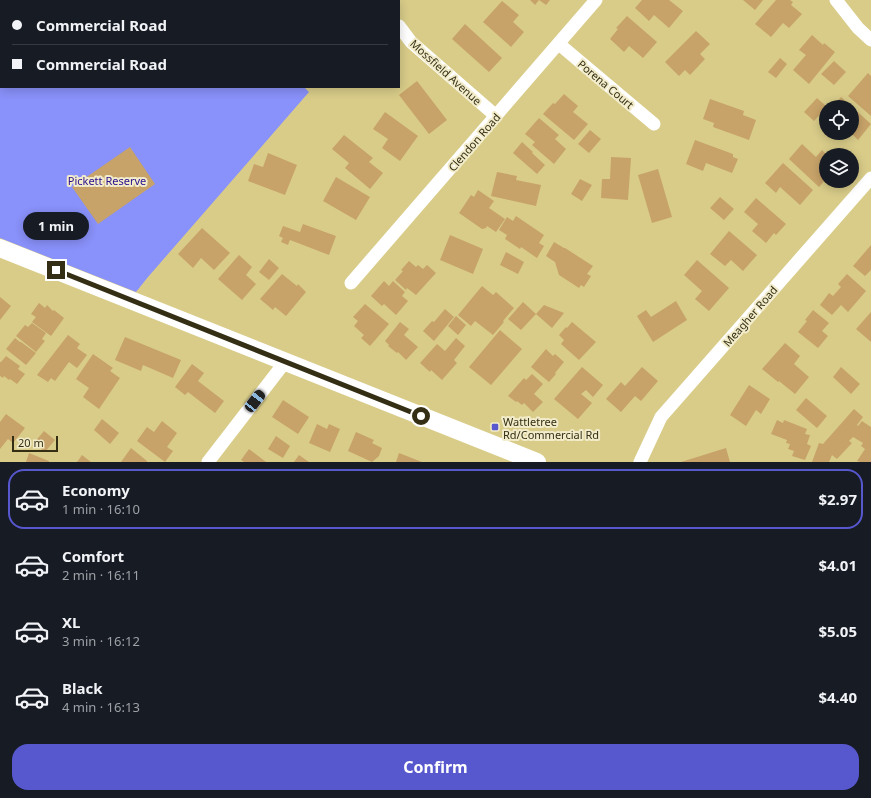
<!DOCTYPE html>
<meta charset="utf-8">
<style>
body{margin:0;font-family:"Noto Sans",sans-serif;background:#20242c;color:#f1f3f6;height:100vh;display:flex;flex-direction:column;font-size:15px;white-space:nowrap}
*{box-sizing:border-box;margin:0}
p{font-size:13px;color:#9ea1a6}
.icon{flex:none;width:22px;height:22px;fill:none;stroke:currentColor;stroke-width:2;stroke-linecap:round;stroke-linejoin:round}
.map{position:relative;height:462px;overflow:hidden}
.details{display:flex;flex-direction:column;background:#171b24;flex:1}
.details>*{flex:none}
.guide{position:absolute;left:0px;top:0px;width:400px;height:88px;box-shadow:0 2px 10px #0003;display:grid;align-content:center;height:88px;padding:0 12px;background:#171b24}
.controls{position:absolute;left:819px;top:100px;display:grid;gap:8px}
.controls a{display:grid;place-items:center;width:40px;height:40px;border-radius:50%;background:#171b24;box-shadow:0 2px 10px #0003;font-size:20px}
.scale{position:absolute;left:12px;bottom:10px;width:46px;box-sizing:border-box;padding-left:4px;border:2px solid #342f14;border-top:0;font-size:11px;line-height:14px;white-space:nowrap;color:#342f14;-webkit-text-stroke:3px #f2eccb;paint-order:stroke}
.end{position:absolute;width:18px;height:18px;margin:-9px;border:5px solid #342f14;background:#fff;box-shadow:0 0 0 2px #fff}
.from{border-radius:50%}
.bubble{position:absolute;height:28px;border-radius:14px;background:#171b24;box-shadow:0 2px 10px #0003;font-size:13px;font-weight:700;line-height:28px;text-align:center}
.car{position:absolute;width:12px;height:24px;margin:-12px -6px;border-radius:5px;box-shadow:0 0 3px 1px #0007;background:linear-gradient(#222 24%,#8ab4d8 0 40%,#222 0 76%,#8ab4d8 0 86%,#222 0)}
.guide b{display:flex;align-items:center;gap:14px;height:38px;font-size:15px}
.guide b+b{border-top:1px solid #363941}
.guide i{width:10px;height:10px;background:#f1f3f6}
ul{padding:7px 0 0;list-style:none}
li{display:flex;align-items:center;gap:12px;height:60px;margin:0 8px 6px;padding:0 4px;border:2px solid transparent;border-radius:16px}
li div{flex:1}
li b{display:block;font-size:15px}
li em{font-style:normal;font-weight:700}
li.on{border-color:#5757ce}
li>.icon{width:36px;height:36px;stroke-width:1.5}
.cta{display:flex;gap:8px;margin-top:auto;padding:8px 12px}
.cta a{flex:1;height:46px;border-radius:16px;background:#5757ce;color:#fff;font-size:16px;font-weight:700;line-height:46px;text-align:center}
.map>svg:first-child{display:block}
</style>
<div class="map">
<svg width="871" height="462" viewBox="0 0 871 462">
<rect width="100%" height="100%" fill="#d9cc89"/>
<polygon fill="#8991fa" points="0,0 315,0 314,1 1,1 1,87 304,87 309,92 148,277 136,292 0,238"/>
<g fill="#c7a369">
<polygon points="530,0 539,0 535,5"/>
<polygon points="539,0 550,0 546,5"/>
<polygon points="642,0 669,0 683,11 669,28 654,15 649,21 635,8"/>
<polygon points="743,0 763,0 755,10"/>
<polygon points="776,0 790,0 793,2 791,5 802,14 789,28 783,23 771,37 755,24"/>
<polygon points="502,1 519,15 513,22 524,32 511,47 483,22"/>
<polygon points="627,16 657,42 643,58 629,46 624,52 610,39 618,29 616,28"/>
<polygon points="465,24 502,58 489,72 452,39"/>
<polygon points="696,31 710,44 700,54 705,59 690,75 685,70 679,76 665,62"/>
<polygon points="812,35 823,45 824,43 835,52 809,84 793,70 806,55 799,50"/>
<polygon points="780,58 787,64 776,78 768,72"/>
<polygon points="834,61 846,72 834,85 821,74"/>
<polygon points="868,73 871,76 871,116 848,96"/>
<polygon points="417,81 447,120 429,134 399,95"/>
<polygon points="564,94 578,106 573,112 588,124 574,140 543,114 553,103 555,104"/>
<polygon points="841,97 871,124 858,140 851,133 852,133 852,107 832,107"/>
<polygon points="817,98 826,106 826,108 814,121 804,112"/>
<polygon points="710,99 744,111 743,115 756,120 749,140 713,127 714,123 703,119"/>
<polygon points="385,112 418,136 400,161 382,148 388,139 373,129"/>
<polygon points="826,113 826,121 822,118"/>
<polygon points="539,118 559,135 555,139 566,149 554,164 532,145 535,142 525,134"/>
<polygon points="590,130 601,139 589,153 578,144"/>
<polygon points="344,135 373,158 369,162 383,173 370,189 345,168 349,163 332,149"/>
<polygon points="695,140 733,154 733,157 738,159 732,173 706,163 703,171 686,164"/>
<polygon points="522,142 533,152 532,153 545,165 537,174 513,153"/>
<polygon points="802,144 816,157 822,150 827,155 826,155 826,179 819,187 789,159"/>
<polygon points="130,147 155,184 98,224 72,187"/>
<polygon points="268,153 297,165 285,195 248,181 254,164 263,167"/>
<polygon points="611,157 631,158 628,200 601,198 602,179 610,179"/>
<polygon points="783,163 813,190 800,205 780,187 776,193 765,183"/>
<polygon points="658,169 672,217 652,223 638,175"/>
<polygon points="497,172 517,176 516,180 541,185 536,206 491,196"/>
<polygon points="336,177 370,197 356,220 323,201"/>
<polygon points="580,179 592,185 582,201 571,194"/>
<polygon points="478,190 494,201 489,208 505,219 496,232 487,226 486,228 482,229 459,213 471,195 474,197"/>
<polygon points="720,197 734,209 724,220 710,208"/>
<polygon points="756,198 786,224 776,235 774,233 766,243 752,231 758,224 744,212"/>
<polygon points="516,216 544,235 539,243 544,246 537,258 521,247 520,249 505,239 507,235 499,230 507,217 513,221"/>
<polygon points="303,224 336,236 329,255 290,240 288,245 281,242 283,238 279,236 283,226 300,232"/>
<polygon points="202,228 230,253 214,270 201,258 193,268 178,254"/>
<polygon points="729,231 757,255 743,271 731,260 725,266 710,254"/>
<polygon points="450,235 483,249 473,274 440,260"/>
<polygon points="554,242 564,248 565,248 593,266 587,274 591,276 584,287 581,285 579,288 559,275 555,262 546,256"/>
<polygon points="871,245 871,270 865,276 853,266"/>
<polygon points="506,252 524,262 518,274 500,265"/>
<polygon points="239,255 252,267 246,275 256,284 242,300 218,279"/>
<polygon points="269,259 279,268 269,280 259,272"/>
<polygon points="697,260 729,288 709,311 695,299 702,291 684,275"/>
<polygon points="409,261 416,267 418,265 423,269 427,265 436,273 416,295 407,288 406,290 395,280 403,271 401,270"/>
<polygon points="282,274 297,286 298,284 306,292 286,316 275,307 273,310 260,299"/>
<polygon points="847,274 866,291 848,312 841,305 832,315 820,305 829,293 833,296 841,287 838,284"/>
<polygon points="384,281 389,286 393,281 405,292 402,296 408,301 396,315 384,304 382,306 371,296"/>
<polygon points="482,286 493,295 496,292 514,308 503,321 504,322 493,335 475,321 471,326 458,315"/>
<polygon points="0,297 11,306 0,320"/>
<polygon points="676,301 687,320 653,342 637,316 646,310 651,317"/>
<polygon points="523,302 536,314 521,330 508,319"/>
<polygon points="39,303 45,308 47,305 53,311 54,310 64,318 51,336 32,322 36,317 31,314"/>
<polygon points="365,304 389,324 370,346 361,338 364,335 354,326 358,321 353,317"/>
<polygon points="544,305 564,313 552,328 536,314"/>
<polygon points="445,309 454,317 434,341 423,331 432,321 434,322"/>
<polygon points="813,310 829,323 822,331 828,336 818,348 798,332 807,321 805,320"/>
<polygon points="871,312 871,342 856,329"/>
<polygon points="456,316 466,325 458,335 448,326"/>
<polygon points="400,322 409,329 404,335 418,347 406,360 398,352 397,353 388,346 389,345 385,341"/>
<polygon points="572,322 596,342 579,360 561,344 564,340 559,335 566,327 567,328"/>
<polygon points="32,323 46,333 42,339 45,341 36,352 16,336 25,325 28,327"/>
<polygon points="500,330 522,349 491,385 469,367"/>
<polygon points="68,335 80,344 77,348 87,355 77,368 69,362 55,381 51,378 48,382 37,375"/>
<polygon points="125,337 181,360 173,378 143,365 141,371 115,360"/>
<polygon points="15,338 20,342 21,342 36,353 26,365 6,349"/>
<polygon points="456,338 465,346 454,360 457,363 442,380 431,370 430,372 420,363 437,344 445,351"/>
<polygon points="785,343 800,356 794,364 809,377 795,394 779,381 778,382 762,369"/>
<polygon points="546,349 553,356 555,354 564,362 555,373 556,374 549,382 531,367"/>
<polygon points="93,354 113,368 110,371 120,378 99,409 83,397 89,388 76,379"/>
<polygon points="6,356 20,366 18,369 25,374 17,384 10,379 9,380 4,376 3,378 0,376 0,362 1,362"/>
<polygon points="192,364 204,373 198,381 224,401 215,413 188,392 185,395 175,387"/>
<polygon points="582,367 603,385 593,397 586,390 581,394 592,403 578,419 554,399"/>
<polygon points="642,367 658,381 641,401 635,396 621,412 606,399 621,382 625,386"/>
<polygon points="841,367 860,384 851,394 833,377"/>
<polygon points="532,374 543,384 534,394 543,402 533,412 524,403 522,405 517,401 516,402 508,396 524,378 526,380"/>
<polygon points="749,385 770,399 761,414 756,410 746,426 730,415"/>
<polygon points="806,398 827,416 817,428 796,410"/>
<polygon points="283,400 309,417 298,434 272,417"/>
<polygon points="854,409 863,417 857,425 858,426 862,421 871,427 871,462 860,462 857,461 865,449 861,446 863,443 853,437 849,441 852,443 837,459 832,455 829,462 812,462 819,443 823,444"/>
<polygon points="6,414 25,428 13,443 8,439 0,449 0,422"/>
<polygon points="102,419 119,433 110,444 94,430"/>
<polygon points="777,420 783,423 784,420 807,429 805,434 810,435 807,444 811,446 805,460 792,456 794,451 788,449 790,444 786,443 787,440 771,434"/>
<polygon points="162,421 177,433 167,447 173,451 165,462 137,441 147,427 154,432"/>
<polygon points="317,424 327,429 329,424 340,429 330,452 309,443"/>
<polygon points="44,431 55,440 45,452 34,443"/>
<polygon points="356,432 374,440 372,443 382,448 379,456 372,462 348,451"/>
<polygon points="276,436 290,446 283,458 268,449"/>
<polygon points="131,448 147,461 147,462 121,462"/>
<polygon points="726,448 730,462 681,462"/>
<polygon points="249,449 266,462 244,462 241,460"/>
<polygon points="29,453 49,461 49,462 26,462"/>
<polygon points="399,453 422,462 396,462"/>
<polygon points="82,455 91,462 77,462"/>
<polygon points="299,455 309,462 294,462"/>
</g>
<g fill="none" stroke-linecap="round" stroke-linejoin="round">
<g stroke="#fff" stroke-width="13">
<polyline points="378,0 379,1"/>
<polyline points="836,0 858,28 871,40"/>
<polyline points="399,26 411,42 496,116"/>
<polyline points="559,44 654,124"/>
<polyline points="351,283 596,0"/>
<polyline points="208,462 285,362"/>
<polyline points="640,462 661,417 871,178"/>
</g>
<polyline stroke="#fff" stroke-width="18" points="0,248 537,462"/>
</g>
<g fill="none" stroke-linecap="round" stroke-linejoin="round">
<polyline stroke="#342f14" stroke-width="5" points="56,270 421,416"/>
</g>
<rect fill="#5757ce" stroke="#f2eccb" stroke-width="1.5" x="491" y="423" width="8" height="8" rx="2"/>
<g text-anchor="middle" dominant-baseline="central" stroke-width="4" stroke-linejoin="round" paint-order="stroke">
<g font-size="11" fill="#342f14" stroke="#f2eccb">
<text transform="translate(446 72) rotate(42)">Mossfield Avenue</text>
<text transform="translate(606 84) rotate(40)">Porena Court</text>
<text transform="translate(474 142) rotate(-49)">Clendon Road</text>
<text transform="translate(750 316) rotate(-49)">Meagher Road</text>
</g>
<g font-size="11" fill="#2a108e" stroke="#f2eccb">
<text x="107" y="180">Pickett Reserve</text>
</g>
<g font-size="11" fill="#342f14" stroke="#f2eccb" text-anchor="start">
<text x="503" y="421">Wattletree<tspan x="503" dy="13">Rd/Commercial Rd</tspan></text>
</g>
</g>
</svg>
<div class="controls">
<a><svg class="icon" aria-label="locate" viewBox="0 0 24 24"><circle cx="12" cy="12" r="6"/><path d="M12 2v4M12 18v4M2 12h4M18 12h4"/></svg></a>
<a><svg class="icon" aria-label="layers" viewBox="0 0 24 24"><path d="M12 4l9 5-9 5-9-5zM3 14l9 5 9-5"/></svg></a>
</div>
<div class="scale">20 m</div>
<i class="end from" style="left:421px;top:416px"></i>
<i class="end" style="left:56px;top:270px"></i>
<div class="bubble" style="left:23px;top:212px;width:66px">1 min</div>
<i class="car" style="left:255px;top:401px;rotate:38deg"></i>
<div class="guide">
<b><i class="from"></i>Commercial Road</b>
<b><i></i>Commercial Road</b>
</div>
</div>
<section class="details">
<ul>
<li class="on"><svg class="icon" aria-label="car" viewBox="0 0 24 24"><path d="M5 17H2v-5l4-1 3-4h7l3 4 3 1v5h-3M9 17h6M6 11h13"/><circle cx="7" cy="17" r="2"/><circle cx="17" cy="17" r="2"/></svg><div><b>Economy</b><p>1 min · 16:10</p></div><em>$2.97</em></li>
<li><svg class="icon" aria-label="car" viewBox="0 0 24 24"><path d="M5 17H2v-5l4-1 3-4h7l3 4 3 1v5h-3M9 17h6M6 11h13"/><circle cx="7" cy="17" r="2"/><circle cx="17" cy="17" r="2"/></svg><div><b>Comfort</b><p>2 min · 16:11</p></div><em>$4.01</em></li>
<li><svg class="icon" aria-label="car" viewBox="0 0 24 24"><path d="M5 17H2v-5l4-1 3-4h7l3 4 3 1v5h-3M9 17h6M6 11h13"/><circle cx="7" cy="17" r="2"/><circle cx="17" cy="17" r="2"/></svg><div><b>XL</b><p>3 min · 16:12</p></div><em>$5.05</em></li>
<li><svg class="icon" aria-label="car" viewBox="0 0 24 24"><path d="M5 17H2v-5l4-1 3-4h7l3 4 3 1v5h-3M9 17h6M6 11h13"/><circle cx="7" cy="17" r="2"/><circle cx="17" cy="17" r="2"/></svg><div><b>Black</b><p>4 min · 16:13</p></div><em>$4.40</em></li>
</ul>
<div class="cta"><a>Confirm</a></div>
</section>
